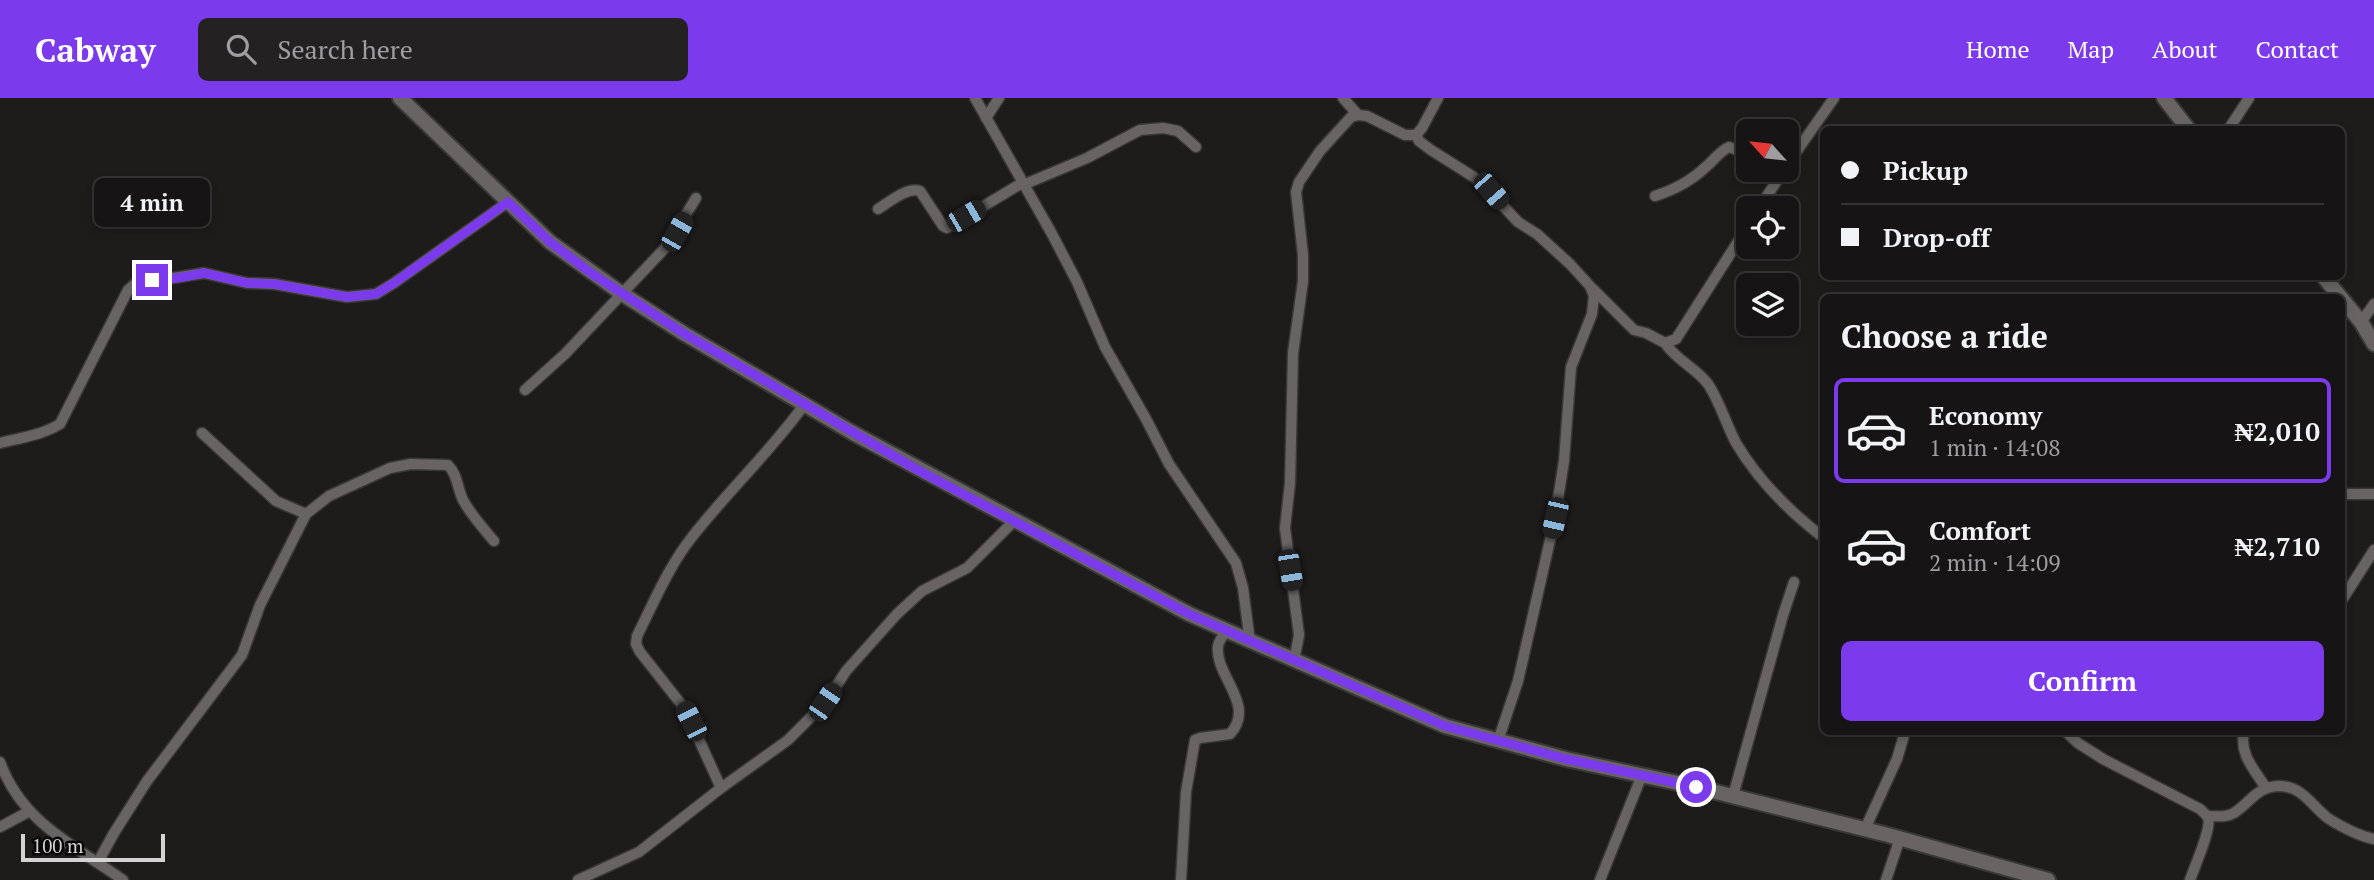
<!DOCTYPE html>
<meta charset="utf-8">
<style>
body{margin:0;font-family:"PT Serif",serif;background:#232122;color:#f1f3f6;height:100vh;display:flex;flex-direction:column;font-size:26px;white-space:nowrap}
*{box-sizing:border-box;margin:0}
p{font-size:23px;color:#9e9ea0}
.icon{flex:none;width:38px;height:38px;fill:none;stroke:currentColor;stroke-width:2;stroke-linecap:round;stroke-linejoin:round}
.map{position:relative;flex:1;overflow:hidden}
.panel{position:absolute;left:1820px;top:196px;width:525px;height:441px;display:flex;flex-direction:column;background:#161414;border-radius:10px;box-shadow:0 4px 10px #0003,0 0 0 2px #353334}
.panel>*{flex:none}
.banner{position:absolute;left:1820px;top:28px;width:525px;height:154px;border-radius:10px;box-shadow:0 4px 10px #0003,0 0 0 2px #353334;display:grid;align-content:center;height:154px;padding:0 21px;background:#161414}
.needle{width:46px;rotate:297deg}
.tools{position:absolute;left:1736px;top:21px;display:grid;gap:14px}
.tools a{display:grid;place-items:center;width:63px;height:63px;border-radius:10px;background:#161414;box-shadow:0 4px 10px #0003,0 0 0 2px #353334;font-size:35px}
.scale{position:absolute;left:21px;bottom:18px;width:144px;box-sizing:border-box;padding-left:7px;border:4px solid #d4d2d2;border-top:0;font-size:19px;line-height:24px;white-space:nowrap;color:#d4d2d2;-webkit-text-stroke:5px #070606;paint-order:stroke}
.end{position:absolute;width:32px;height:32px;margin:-16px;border:9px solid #7c3aed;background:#fff;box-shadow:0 0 0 4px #fff}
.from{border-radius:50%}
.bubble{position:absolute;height:49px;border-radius:10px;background:#161414;box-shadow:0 4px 10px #0003,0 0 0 2px #353334;font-size:23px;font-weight:700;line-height:49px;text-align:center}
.car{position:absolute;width:21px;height:42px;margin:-21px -10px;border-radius:9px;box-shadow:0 0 5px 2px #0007;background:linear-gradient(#222 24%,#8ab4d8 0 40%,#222 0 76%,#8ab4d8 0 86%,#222 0)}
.banner b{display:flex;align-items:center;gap:24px;height:66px;font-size:26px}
.banner b+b{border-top:2px solid #353334}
.banner i{width:18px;height:18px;background:#f1f3f6}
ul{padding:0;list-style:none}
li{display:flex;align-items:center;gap:21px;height:105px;margin:0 14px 10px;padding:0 7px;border:4px solid transparent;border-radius:10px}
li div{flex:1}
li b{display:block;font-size:26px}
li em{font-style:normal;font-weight:700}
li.active{border-color:#7c3aed}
li>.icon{width:63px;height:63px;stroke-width:1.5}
h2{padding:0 21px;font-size:32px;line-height:84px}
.cta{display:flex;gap:14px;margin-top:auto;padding:14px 21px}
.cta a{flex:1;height:80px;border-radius:10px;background:#7c3aed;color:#fff;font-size:28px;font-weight:700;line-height:80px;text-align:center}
header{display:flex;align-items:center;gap:42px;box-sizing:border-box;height:98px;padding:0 35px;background:#7c3aed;color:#fff}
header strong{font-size:33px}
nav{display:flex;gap:38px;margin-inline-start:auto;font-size:24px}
.search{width:490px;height:63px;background:#232122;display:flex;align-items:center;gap:18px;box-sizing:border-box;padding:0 24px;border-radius:10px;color:#9e9ea0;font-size:26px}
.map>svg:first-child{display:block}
</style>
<header>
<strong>Cabway</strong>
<div class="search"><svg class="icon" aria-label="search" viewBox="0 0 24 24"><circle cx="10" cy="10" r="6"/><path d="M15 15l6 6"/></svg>Search here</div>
<nav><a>Home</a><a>Map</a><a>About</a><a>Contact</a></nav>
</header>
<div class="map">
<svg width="2374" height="782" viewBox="0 0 2374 782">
<rect width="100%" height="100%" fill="#1e1b1b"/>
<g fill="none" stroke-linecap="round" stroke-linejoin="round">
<g stroke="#393737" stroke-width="13">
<g id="minor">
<polyline points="975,0 1052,136 1077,184 1105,249 1146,321 1169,366 1236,465 1243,490 1250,544"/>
<polyline points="1343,0 1358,17"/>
<polyline points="986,20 999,0"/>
<polyline points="2228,32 2249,0"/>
<polyline points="1416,37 1419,43 1431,52 1480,83 1518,124 1537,136 1570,166 1590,188 1594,198 1592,216 1571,269 1564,363 1555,420 1518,583 1498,643"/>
<polyline points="1787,67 1834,0"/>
<polyline points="1023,87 1087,60 1140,32 1163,30 1178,33 1196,49"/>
<path d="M1655,98C1676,91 1691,83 1708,67C1715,61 1720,53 1729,49L1748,56"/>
<polyline points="1759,110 1784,72"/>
<path d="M878,111C890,104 906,89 920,93L943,128L947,130L1022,85"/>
<polyline points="1593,191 1634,232 1646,235 1665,245 1676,241 1748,128"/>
<polyline points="2361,224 2374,206"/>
<path d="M1665,245C1676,262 1696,270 1708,286C1720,304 1726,326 1736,345C1758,382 1790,414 1824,440"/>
<polyline points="525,292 565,256 666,149 696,100"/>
<polyline points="202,335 276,403 306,416"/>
<path d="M0,345C20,340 42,337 60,326L128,192L135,186L204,175L247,185L274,186L347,199L376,196L394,185L508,104"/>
<polyline points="2342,396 2374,396"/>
<polyline points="2342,502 2374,452"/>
<polyline points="1294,563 1299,537 1285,430 1290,385 1293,255 1303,183 1303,157 1296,94 1299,84 1320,53 1351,19 1358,17 1367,18 1405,37 1416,37 1422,30 1438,0"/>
<path d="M2066,634L2078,645L2103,661L2200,711C2202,713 2207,717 2208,720C2212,730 2194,770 2190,782"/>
<path d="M2244,634C2239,656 2254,671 2266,690"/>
<path d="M0,664C22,725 74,747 123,782"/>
<path d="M721,690L685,611L640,554L636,546L637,538C654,504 669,468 692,439C728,393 770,354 804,307"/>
<polyline points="1733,698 1783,517 1794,484"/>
<path d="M2207,718C2216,718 2226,720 2234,715C2251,704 2257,688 2280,688C2304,689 2312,709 2329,721C2342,729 2359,738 2374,741"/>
<polyline points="0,729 28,714"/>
<polyline points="1865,731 1897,661 1905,634"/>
<path d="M98,764L114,735L147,683L242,557L260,507L306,416L329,398L390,370L411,366L448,367C458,377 457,390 463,402C471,417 483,430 494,443"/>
<polyline points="578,782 639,754 721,690 788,642 826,604 846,573 897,516 922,493 967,470 1014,423"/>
<path d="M1181,782L1186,694L1195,642L1200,640L1230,636C1257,607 1214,577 1218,548C1219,542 1223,538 1226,533"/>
<polyline points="1600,782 1642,677"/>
<polyline points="1886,782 1900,740"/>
</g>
</g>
<g stroke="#393737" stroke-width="18">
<g id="secondary">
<polyline points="400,0 550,144 621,195 683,235 853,335 1189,516 1445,628 1566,661 1696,689 1888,737 2048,782"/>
<polyline points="2164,0 2189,32"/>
<polyline points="2323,178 2361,224 2374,246"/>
</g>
</g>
<use href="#minor" stroke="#686464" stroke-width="10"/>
<use href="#secondary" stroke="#686464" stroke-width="14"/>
</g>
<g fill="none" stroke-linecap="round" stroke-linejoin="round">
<polyline stroke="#7c3aed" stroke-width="9" points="152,182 178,180 204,175 247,185 274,186 347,199 376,196 394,185 508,104 550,144 591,175 683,235 916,371 1189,516 1445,628 1566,661 1696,689"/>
</g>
</svg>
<div class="tools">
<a><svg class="needle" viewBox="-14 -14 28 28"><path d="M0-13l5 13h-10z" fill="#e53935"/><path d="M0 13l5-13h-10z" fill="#9e9ea0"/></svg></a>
<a><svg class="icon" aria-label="locate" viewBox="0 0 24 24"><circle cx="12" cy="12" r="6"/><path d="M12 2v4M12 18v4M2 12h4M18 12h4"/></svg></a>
<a><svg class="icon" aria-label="layers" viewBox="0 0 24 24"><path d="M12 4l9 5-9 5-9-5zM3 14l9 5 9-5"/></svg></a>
</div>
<div class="scale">100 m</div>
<i class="end from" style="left:1696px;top:689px"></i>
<i class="end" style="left:152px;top:182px"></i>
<div class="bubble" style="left:94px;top:80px;width:116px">4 min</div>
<i class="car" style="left:1491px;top:93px;rotate:139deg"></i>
<i class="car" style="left:966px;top:118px;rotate:60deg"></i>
<i class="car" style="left:677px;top:134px;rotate:30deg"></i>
<i class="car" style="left:1555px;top:420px;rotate:193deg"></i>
<i class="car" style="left:1290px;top:472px;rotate:171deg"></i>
<i class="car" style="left:825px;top:604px;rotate:34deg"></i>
<i class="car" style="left:691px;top:623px;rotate:333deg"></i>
<div class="banner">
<b><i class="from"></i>Pickup</b>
<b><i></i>Drop-off</b>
</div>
<section class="panel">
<h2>Choose a ride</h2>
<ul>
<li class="active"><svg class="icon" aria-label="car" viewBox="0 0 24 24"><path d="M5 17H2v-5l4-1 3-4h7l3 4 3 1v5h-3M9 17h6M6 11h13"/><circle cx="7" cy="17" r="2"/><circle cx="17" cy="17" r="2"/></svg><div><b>Economy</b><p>1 min · 14:08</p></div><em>₦2,010</em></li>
<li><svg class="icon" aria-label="car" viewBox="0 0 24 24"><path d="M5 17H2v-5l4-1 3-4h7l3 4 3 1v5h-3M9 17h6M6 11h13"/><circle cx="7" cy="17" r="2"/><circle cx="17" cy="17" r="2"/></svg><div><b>Comfort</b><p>2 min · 14:09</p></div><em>₦2,710</em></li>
</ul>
<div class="cta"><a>Confirm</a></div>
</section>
</div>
